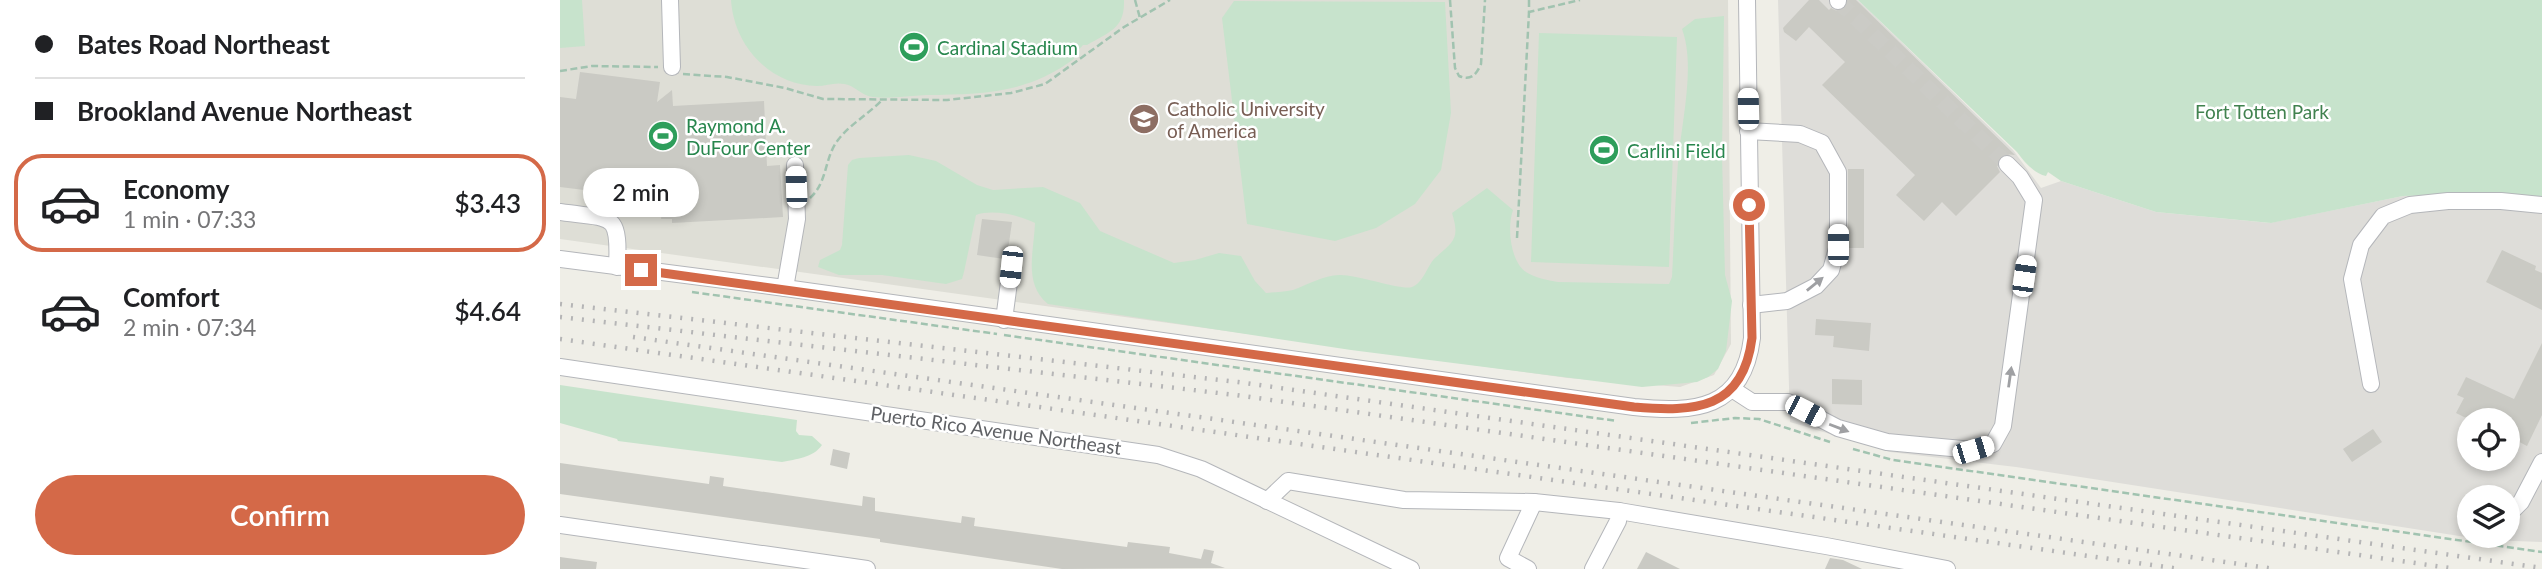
<!DOCTYPE html>
<meta charset="utf-8">
<style>
body{margin:0;font-family:Lato,sans-serif;background:#f2f2f2;color:#202124;height:100vh;display:flex;flex-direction:column;font-size:26px;white-space:nowrap}
*{box-sizing:border-box;margin:0}
p{font-size:23px;color:#757577}
.icon{flex:none;width:38px;height:38px;fill:none;stroke:currentColor;stroke-width:2;stroke-linecap:round;stroke-linejoin:round}
.map{position:relative;flex:1;overflow:hidden}
.side{display:flex;flex-direction:column;background:#fff;width:560px}
.side>*{flex:none}
.banner{display:grid;align-content:center;height:154px;padding:0 35px;background:#fff}
.tools{position:absolute;left:1897px;top:408px;display:grid;gap:14px}
.tools a{display:grid;place-items:center;width:63px;height:63px;border-radius:50%;background:#fff;box-shadow:0 4px 10px #0003;font-size:35px}
.end{position:absolute;width:32px;height:32px;margin:-16px;border:9px solid #d46948;background:#fff;box-shadow:0 0 0 4px #fff}
.from{border-radius:50%}
.bubble{position:absolute;height:49px;border-radius:24px;background:#fff;box-shadow:0 4px 10px #0003;font-size:23px;font-weight:600;line-height:49px;text-align:center}
.car{position:absolute;width:21px;height:42px;margin:-21px -10px;border-radius:9px;box-shadow:0 0 5px 2px #0007;background:linear-gradient(#fff 24%,#345 0 40%,#fff 0 76%,#345 0 86%,#fff 0)}
.banner b{display:flex;align-items:center;gap:24px;height:66px;font-size:26px}
.banner b+b{border-top:2px solid #e0e0e0}
.banner i{width:18px;height:18px;background:#202124}
ul{padding:0;list-style:none}
li{display:flex;align-items:center;gap:21px;height:98px;margin:0 14px 10px;padding:0 21px;border:4px solid transparent;border-radius:28px}
li div{flex:1}
li b{display:block;font-size:26px}
li em{font-style:normal;font-weight:600}
li.active{border-color:#d46948}
li>.icon{width:63px;height:63px;stroke-width:1.5}
.button{display:flex;gap:14px;margin-top:auto;padding:14px 35px}
.button a{flex:1;height:80px;border-radius:42px;background:#d46948;color:#fff;font-size:28px;font-weight:600;line-height:80px;text-align:center}
main{display:flex;flex:1;min-height:0}
.map>svg:first-child{display:block}
</style>
<main>
<section class="side">
<div class="banner">
<b><i class="from"></i>Bates Road Northeast</b>
<b><i></i>Brookland Avenue Northeast</b>
</div>
<ul>
<li class="active"><svg class="icon" aria-label="car" viewBox="0 0 24 24"><path d="M5 17H2v-5l4-1 3-4h7l3 4 3 1v5h-3M9 17h6M6 11h13"/><circle cx="7" cy="17" r="2"/><circle cx="17" cy="17" r="2"/></svg><div><b>Economy</b><p>1 min · 07:33</p></div><em>$3.43</em></li>
<li><svg class="icon" aria-label="car" viewBox="0 0 24 24"><path d="M5 17H2v-5l4-1 3-4h7l3 4 3 1v5h-3M9 17h6M6 11h13"/><circle cx="7" cy="17" r="2"/><circle cx="17" cy="17" r="2"/></svg><div><b>Comfort</b><p>2 min · 07:34</p></div><em>$4.64</em></li>
</ul>
<div class="button"><a>Confirm</a></div>
</section>
<div class="map">
<svg width="1982" height="569" viewBox="0 0 1982 569">
<rect width="100%" height="100%" fill="#efeee7"/>
<path fill="#deddd9" fill-rule="evenodd" d="M1218,0H1298L1453,150L1481,188L1501,181L1596,212L1710,223L1843,196L1913,194L1982,202V542L1925,540L1456,467L1330,452L1230,422ZM1909,420H1948V458H1909ZM1909,497H1948V536H1909Z"/>
<polygon fill="#deded6" points="0,0 1168,0 1171,344 1154,375 1120,387 1008,378 0,239"/>
<g fill="#c7e3cc">
<polygon points="0,0 22,0 25,46 0,48"/>
<path d="M171,0H564C565,29 549,32 527,45H523L514,55V59C466,94 423,94 366,95C349,96 330,99 313,97C302,96 294,85 284,84C275,82 266,86 257,86C210,85 174,46 171,0Z"/>
<path d="M1298,0H1982V202L1913,194L1843,196L1711,223L1596,212L1501,181L1488,172L1486,176C1474,173 1464,162 1457,152Z"/>
<polygon points="674,1 885,2 891,113 881,170 855,204 816,228 775,241 687,224 662,18"/>
<path d="M1164,16L1162,155L1165,275L1172,301L1166,351L1158,369L1148,377L1137,382L1082,387L791,350L488,304C463,284 474,251 475,223C459,215 433,209 416,215L404,272L402,279L386,284L322,275H279L258,267L260,260L280,250L282,245L288,165L292,160L299,158L349,155L376,161L417,185L433,190L483,187L520,203L540,231L614,263L635,260L659,253L681,256L695,281L706,293C715,292 724,292 733,290C747,285 764,275 779,275C796,274 843,291 852,287C864,282 867,266 875,258C894,241 900,239 892,213L927,188L953,210C947,227 950,261 966,272C975,278 987,280 998,282L1109,284L1112,277C1114,239 1115,201 1118,163C1121,124 1136,66 1122,29L1135,19Z"/>
<polygon points="979,33 1117,37 1109,267 971,262"/>
<path d="M0,385L237,420L236,431L239,435L252,436L262,445C253,458 236,459 222,462L58,441L57,439L0,423Z"/>
</g>
<g fill="#cacac4">
<polygon points="1249,0 1259,0 1269,10 1271,8 1277,11 1287,7 1289,0 1296,0 1455,155 1445,154 1439,157 1437,166 1440,172 1396,216 1382,202 1364,221 1336,195 1355,175 1262,85 1285,62 1249,27 1236,41 1224,32 1223,28"/>
<polygon points="20,72 100,82 97,102 112,90 113,106 204,101 207,166 220,165 223,217 112,223 112,219 101,219 104,200 0,187 0,97 16,99"/>
<rect x="1288" y="169" width="16" height="79"/>
<polygon points="422,219 452,222 447,257 444,259 417,255"/>
<polygon points="1942,250 1976,266 1975,270 1982,273 1982,310 1926,282"/>
<polygon points="1256,319 1311,323 1309,351 1273,347 1274,336 1255,335"/>
<polygon points="1982,343 1982,415 1967,446 1948,436 1948,420 1910,420 1896,413 1904,398 1897,395 1906,377 1954,399"/>
<polygon points="1272,379 1302,380 1302,405 1272,404"/>
<polygon points="1813,429 1822,442 1792,462 1783,449"/>
<polygon points="273,449 290,453 287,469 270,465"/>
<polygon points="0,463 149,484 150,476 164,478 163,486 302,506 303,496 315,498 315,511 401,523 402,516 415,518 414,526 567,547 568,542 610,547 609,553 641,559 644,549 654,551 651,563 665,568 502,569 320,542 320,539 0,494"/>
<polygon points="1086,552 1120,569 1077,569"/>
<polygon points="0,557 37,562 36,569 0,569"/>
<polygon points="1270,558 1283,560 1302,569 1265,569"/>
</g>
<g fill="none" stroke-linecap="round" stroke-linejoin="round">
<polyline stroke="#cbcbc6" stroke-width="16" stroke-dasharray="16 8" stroke-linecap="butt" points="1278,1 1447,164"/>
<g stroke="#b4b6ba" stroke-width="18">
<g id="minor">
<polyline points="110,0 112,67"/>
<polyline points="1278,0 1278,1"/>
<polyline points="1188,131 1240,134 1262,143 1278,172 1278,245 1271,270 1256,286 1227,301 1191,305"/>
<path d="M0,212C51,220 60,209 57,267"/>
<path d="M0,259L225,288L1074,407C1135,413 1183,410 1192,338L1187,0"/>
<polyline points="225,288 237,219 235,165"/>
<polyline points="444,320 451,267"/>
<polyline points="0,367 598,455 641,469 851,569"/>
<polyline points="1811,384 1792,279 1801,245 1823,216 1850,205 1888,201 1941,201 1982,205"/>
<polyline points="1172,389 1192,402 1228,402 1278,428 1327,442 1413,450 1433,444 1443,426 1474,200 1460,177 1447,164"/>
<polyline points="707,501 728,481 844,500 974,502 1059,511 1058,521 1033,569"/>
<polyline points="1059,511 1266,546 1387,569"/>
<polyline points="1951,512 1961,502 1982,462"/>
<polyline points="0,525 307,569"/>
<polyline points="968,569 948,558 974,502"/>
</g>
</g>
<g stroke="#a1c3b0" stroke-width="2.5" stroke-dasharray="7 3.5" stroke-linecap="butt">
<polyline points="575,0 580,18"/>
<path d="M890,0L895,68L899,76C911,81 916,75 921,64L925,0"/>
<polyline points="969,0 969,12 1020,0"/>
<polyline points="0,71 32,66 98,67"/>
<polyline points="123,74 167,77 225,88 263,99 387,100 451,93 485,84 564,27 610,0"/>
<path d="M250,198C268,182 264,158 278,140C290,124 309,114 323,99"/>
<polyline points="957,238 969,12"/>
<polyline points="132,292 437,334"/>
<polyline points="444,335 1057,421"/>
<polyline points="1131,423 1175,418 1199,419 1270,442"/>
<polyline points="1293,449 1333,460 1982,552"/>
</g>
<use href="#minor" stroke="#fff" stroke-width="16"/>
<g stroke="#b5b5b6" stroke-width="4.5" stroke-dasharray="2 9" stroke-linecap="butt">
<polyline points="0,304 678,382 1982,568"/>
<polyline points="0,317 676,395 1897,569"/>
<polyline points="73,337 1715,569"/>
<polyline points="0,339 1620,569"/>
</g>
</g>
<defs><path id="oneway-solid" d="M-6-.8H1V-3.2L6.5 0L1 3.2V.8H-6Z" transform="scale(1.75)"/></defs>
<g fill="#9fa0a3">
<use href="#oneway-solid" transform="translate(1255 284) rotate(-39)"/>
<use href="#oneway-solid" transform="translate(1450 377) rotate(-82)"/>
<use href="#oneway-solid" transform="translate(1279 428) rotate(21)"/>
</g>
<g fill="none" stroke-linecap="round" stroke-linejoin="round">
<path stroke="#d46948" stroke-width="9" d="M81,270L1074,407C1135,412 1183,410 1192,338L1189,205"/>
</g>
<defs>
<g id="stadium-disc" transform="scale(1.575)"><circle r="9.5" fill="#2e9e5b" stroke="#fff"/><path d="M0-5a6.5 5 0 1 0 0 10a6.5 5 0 1 0 0-10ZM-3.5-1.8h7v3.6h-7Z" fill="#fff"/></g>
<g id="university-disc" transform="scale(1.575)"><circle r="9.5" fill="#8d6e63" stroke="#fff"/><path d="M0-5L7-2L0 1L-7-2ZM-4 1L0 2.5L4 1V4Q0 6-4 4Z" fill="#fff"/></g>
</defs>
<g fill-rule="evenodd">
<use href="#stadium-disc" x="354" y="47"/>
<use href="#university-disc" x="584" y="119"/>
<use href="#stadium-disc" x="103" y="136"/>
<use href="#stadium-disc" x="1044" y="150"/>
</g>
<g text-anchor="middle" dominant-baseline="central" stroke-width="5" stroke-linejoin="round" paint-order="stroke">
<g font-size="19" fill="#27864d" stroke="#fff" text-anchor="start">
<text x="377" y="47">Cardinal Stadium</text>
<text x="126" y="125">Raymond A.<tspan x="126" dy="22">DuFour Center</tspan></text>
<text x="1067" y="150">Carlini Field</text>
</g>
<g font-size="19" fill="#785e54" stroke="#fff" text-anchor="start">
<text x="607" y="108">Catholic University<tspan x="607" dy="22">of America</tspan></text>
</g>
<g font-size="19" fill="#41824f" stroke="#fff">
<text x="1702" y="111">Fort Totten Park</text>
</g>
<g font-size="19" fill="#5f6165" stroke="#fff">
<text transform="translate(436 430) rotate(8)">Puerto Rico Avenue Northeast</text>
</g>
</g>
</svg>
<div class="tools">
<a><svg class="icon" aria-label="locate" viewBox="0 0 24 24"><circle cx="12" cy="12" r="6"/><path d="M12 2v4M12 18v4M2 12h4M18 12h4"/></svg></a>
<a><svg class="icon" aria-label="layers" viewBox="0 0 24 24"><path d="M12 4l9 5-9 5-9-5zM3 14l9 5 9-5"/></svg></a>
</div>
<i class="end from" style="left:1189px;top:205px"></i>
<i class="end" style="left:81px;top:270px"></i>
<div class="bubble" style="left:23px;top:168px;width:116px">2 min</div>
<i class="car" style="left:1188px;top:109px;rotate:359deg"></i>
<i class="car" style="left:236px;top:187px;rotate:358deg"></i>
<i class="car" style="left:1278px;top:245px;rotate:0deg"></i>
<i class="car" style="left:451px;top:267px;rotate:186deg"></i>
<i class="car" style="left:1464px;top:276px;rotate:8deg"></i>
<i class="car" style="left:1245px;top:411px;rotate:117deg"></i>
<i class="car" style="left:1413px;top:450px;rotate:73deg"></i>
</div>
</main>
